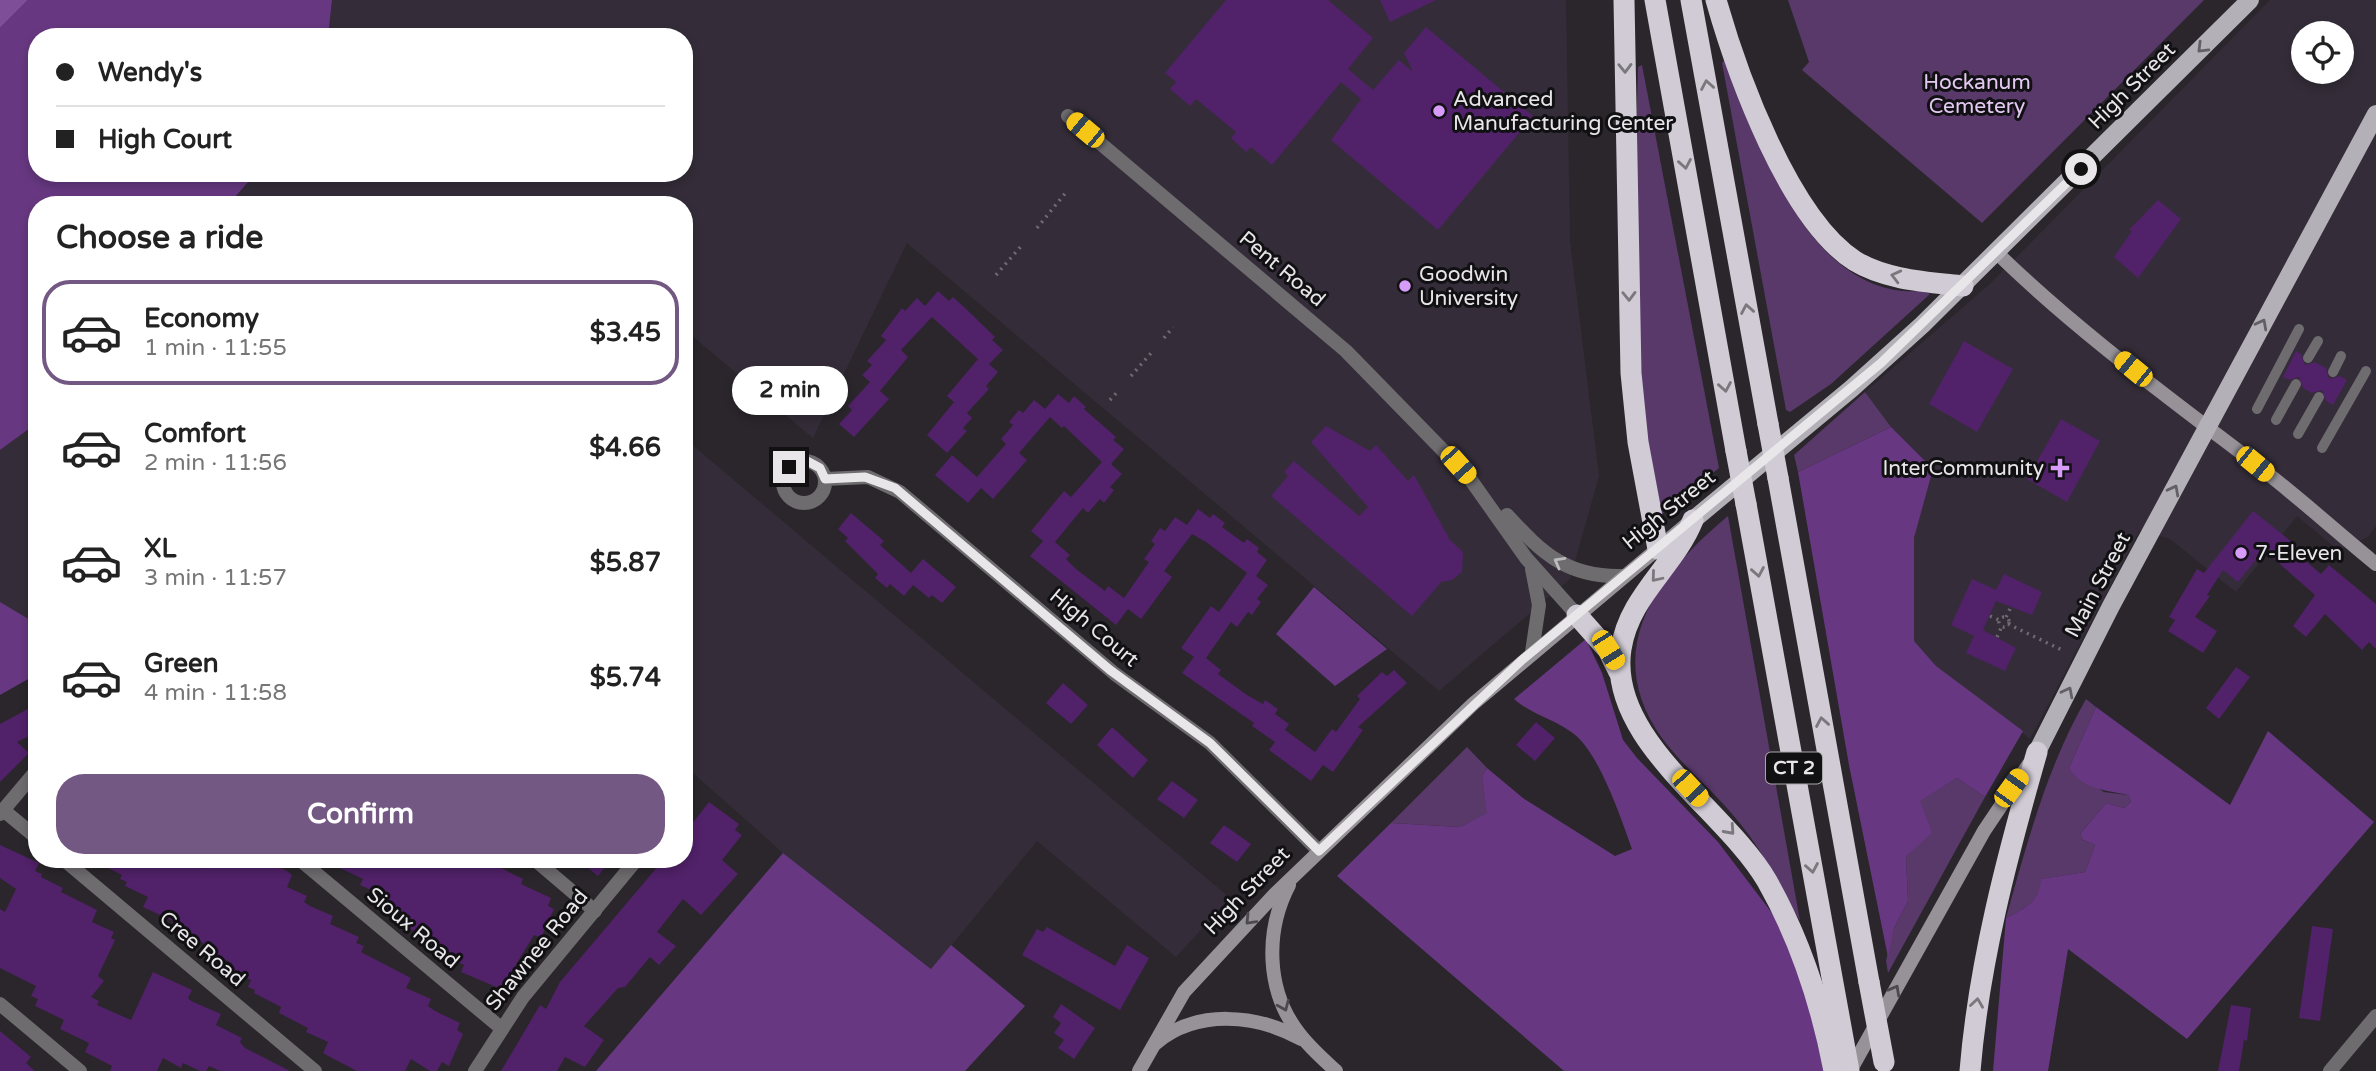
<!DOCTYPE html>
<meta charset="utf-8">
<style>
body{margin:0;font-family:"Varela Round",sans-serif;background:#f6f6f6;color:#222;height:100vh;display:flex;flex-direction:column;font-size:26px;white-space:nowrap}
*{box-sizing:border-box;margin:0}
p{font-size:23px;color:#767676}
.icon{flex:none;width:38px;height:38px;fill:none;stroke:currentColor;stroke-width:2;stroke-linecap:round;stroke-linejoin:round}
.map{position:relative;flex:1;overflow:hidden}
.drawer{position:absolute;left:28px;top:196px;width:665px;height:672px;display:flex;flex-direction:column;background:#fff;border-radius:28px;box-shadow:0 4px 10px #0003}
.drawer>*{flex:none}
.hud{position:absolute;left:28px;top:28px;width:665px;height:154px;border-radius:28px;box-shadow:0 4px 10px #0003;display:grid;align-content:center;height:154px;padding:0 28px;background:#fff}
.fabs{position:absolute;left:2291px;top:21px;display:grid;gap:14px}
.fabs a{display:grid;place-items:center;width:63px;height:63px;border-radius:50%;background:#fff;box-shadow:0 4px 10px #0003;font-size:35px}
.end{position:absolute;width:32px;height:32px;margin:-16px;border:9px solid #e9e6ea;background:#111;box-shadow:0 0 0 4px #111}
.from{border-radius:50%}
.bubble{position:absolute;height:49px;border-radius:24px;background:#fff;box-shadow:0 4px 10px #0003;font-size:23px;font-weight:800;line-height:49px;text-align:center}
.car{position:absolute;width:21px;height:42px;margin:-21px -10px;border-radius:9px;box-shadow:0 0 5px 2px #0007;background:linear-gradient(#f5c518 24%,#345 0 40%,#f5c518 0 76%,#345 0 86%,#f5c518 0)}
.hud b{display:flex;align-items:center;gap:24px;height:66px;font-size:26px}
.hud b+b{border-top:2px solid #e0e0e0}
.hud i{width:18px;height:18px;background:#222}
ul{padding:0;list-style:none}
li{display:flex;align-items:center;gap:21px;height:105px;margin:0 14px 10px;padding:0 14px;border:4px solid transparent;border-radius:28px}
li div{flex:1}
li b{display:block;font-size:26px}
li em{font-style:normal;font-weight:800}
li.on{border-color:#735883}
li>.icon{width:63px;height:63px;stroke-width:1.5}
h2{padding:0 28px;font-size:32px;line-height:84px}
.primary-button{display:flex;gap:14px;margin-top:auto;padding:14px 28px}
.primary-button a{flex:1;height:80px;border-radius:28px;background:#735883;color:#fff;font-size:28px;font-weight:800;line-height:80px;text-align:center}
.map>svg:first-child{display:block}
</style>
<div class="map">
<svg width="2376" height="1071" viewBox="0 0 2376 1071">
<rect width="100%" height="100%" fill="#2a262c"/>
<g fill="#342d39" fill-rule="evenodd">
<polygon points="332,0 1566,0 1570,241 1599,476 1570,579 1439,691 907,243 813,438 684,329 684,205 228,205 256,173 684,173 684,37 328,37"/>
<path d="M2270,0H2376V526L2368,537L2338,550L2297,516L2236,592L2170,539L2140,530L2030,739L1936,666L1914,641V538L1933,469L1891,427L1865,392L1991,283ZM2303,33H2342V72H2303Z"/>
<polygon points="37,423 37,624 0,602 0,450"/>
<polygon points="684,438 1230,898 1176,957 1037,841 932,969 783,853 684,765"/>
</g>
<g fill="#58396a">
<polygon points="1788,0 2204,0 1982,223 1802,70 1809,62"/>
<path d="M1726,59C1757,132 1789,241 1863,279C1876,286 1890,290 1904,291C1914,292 1922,290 1930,294L1831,384L1790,412L1786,410L1722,63Z"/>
<polygon points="1642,65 1719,468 1662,514 1637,383 1634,217 1638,67"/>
<polygon points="1865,392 1891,427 1798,472 1794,455"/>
<path d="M1728,516L1800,921C1781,888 1763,851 1738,821C1715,792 1684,768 1662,738C1599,650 1658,574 1728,516Z"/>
<path d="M2086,699L2096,707L2069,768L2104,792L2128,795L2131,802L2124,808L2106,803L2080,834L2083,840L2095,845L2085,872L2042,879C2040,902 2025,908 2006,918C2027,843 2047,767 2086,699Z"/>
<polygon points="1467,747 1487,768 1482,776 1488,813 1460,827 1391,823"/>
<polygon points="1957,778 1985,797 1888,973 1886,961 1894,928 1908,901 1906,856 1919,801"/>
</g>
<g fill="#673881">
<polygon points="28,0 332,0 328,37 37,37 37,173 256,173 228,205 37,205 37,423 0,450 0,28"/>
<polygon points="1891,427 1933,469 1914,538 1914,641 1936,666 2023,731 1985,797 1957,778 1920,801 1932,833 1906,856 1908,901 1894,928 1888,957 1849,765 1798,472"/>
<polygon points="1314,587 1387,649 1335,686 1276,634"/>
<polygon points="0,602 37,624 37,674 0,695"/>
<path d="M1586,639L1602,673L1623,740L1637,758L1718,842L1775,917L1804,986L1824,1071H1564L1337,876L1391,823L1460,827L1487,813L1482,776L1487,768L1523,798L1615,856L1632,849C1621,818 1599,753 1574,734C1555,719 1532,715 1514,699Z"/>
<path d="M2096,707L2230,805L2268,731L2374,822L2187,1039L2068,949L2048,1071H1993L2006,918C2025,908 2040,902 2041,879L2085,872L2095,845L2083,840L2080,834L2106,803L2124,808L2131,802L2128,795C2106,790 2083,790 2069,768Z"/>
<polygon points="783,853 931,969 951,945 1025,1006 965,1071 596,1071"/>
</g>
<polygon fill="#7e4e99" points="0,0 28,0 0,28"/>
<g fill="#512169">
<polygon points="1226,0 1328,0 1373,38 1348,69 1373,90 1399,60 1413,72 1404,53 1426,27 1533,116 1438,230 1331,140 1361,99 1341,82 1272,165 1251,147 1246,152 1231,138 1236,132 1196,99 1190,106 1170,89 1176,82 1165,73"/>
<polygon points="1380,0 1436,0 1390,22"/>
<polygon points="2158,200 2181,219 2138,278 2114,257 2132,231 2129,230"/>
<polygon points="938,291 949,301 953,297 964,307 995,337 992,340 1003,350 989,364 998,372 986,386 989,389 967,413 972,418 963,428 967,431 947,453 927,435 954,402 947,396 978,359 932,317 901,350 908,357 880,391 889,399 854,437 839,424 852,410 848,406 870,382 862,375 872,365 867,361 886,340 881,336 902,308 905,311 917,298 925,306"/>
<polygon points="1964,341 2013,369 1977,432 1929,404"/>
<polygon points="2296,351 2301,354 2305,365 2315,362 2326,368 2329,379 2340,376 2347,380 2333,405 2326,401 2322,390 2312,393 2303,388 2299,377 2289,380 2283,377"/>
<polygon points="1058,394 1069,403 1074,396 1086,407 1084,409 1116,437 1113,440 1124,449 1111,464 1122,474 1110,487 1114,490 1104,503 1100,499 1088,513 1083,508 1055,542 1070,555 1066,559 1076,569 1105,591 1108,586 1124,598 1149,562 1144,559 1155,544 1151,541 1160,528 1165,531 1175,517 1187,525 1198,509 1210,518 1213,514 1225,523 1222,527 1244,543 1247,539 1259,548 1257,552 1267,560 1256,576 1268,585 1257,599 1261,602 1252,615 1248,612 1237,627 1231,622 1206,658 1221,670 1218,674 1247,695 1263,704 1265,700 1278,709 1275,714 1289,724 1285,730 1315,752 1332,729 1336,732 1360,699 1357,696 1382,672 1387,676 1394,670 1407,683 1358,727 1363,730 1333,772 1323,765 1311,781 1269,750 1275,742 1252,726 1254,723 1182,673 1194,657 1181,648 1211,606 1219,612 1247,573 1206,542 1192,534 1164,571 1172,577 1141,619 1128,609 1116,625 1030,556 1043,541 1031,531 1064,491 1071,497 1102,462 1064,426 1062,428 1050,417 1019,453 1027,460 993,499 981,488 968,503 935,475 952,455 977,477 1006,444 1001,439 1013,425 1009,422 1019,410 1023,413 1034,400 1045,409"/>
<polygon points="2061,419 2100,441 2067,502 2027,479"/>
<polygon points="1326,426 1370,451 1376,445 1408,481 1414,475 1450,540 1463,552 1462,572 1452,580 1441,582 1412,616 1271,496 1288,476 1284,472 1294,461 1359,516 1368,507 1311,442"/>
<polygon points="2253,511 2302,550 2300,556 2321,574 2329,565 2376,604 2376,649 2369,642 2362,650 2325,614 2306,637 2293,626 2315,595 2264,550 2238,582 2223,570 2207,595 2210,596 2195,617 2217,631 2203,653 2168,631 2175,620 2169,617 2197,569 2204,573"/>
<polygon points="851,513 884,541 880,545 911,573 923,559 956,587 942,603 932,595 929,598 913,585 904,596 890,584 887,588 875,578 878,574 845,541 848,538 838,529"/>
<polygon points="2004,574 2042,592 2032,615 1996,601 1983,630 2016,648 2005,671 1966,653 1974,636 1951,625 1972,579 1996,590"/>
<polygon points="2236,667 2250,677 2219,719 2206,708"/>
<polygon points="1063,683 1088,705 1071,724 1046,703"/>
<polygon points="37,704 37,732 17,742 29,753 0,782 0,724"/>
<polygon points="1536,722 1555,738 1535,761 1516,745"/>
<polygon points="1112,727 1148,760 1133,778 1097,745"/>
<polygon points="1172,781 1198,800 1184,818 1157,799"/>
<polygon points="709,802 739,824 735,830 742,835 722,860 738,874 701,915 683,899 657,932 676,946 659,965 650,957 625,987 618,988 584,1026 604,1040 585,1067 565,1057 557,1071 501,1071 540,1005 546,1009 560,982 664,859 684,859 684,834"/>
<polygon points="1224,825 1251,844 1237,862 1210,843"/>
<polygon points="0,845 39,863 35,871 42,874 41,877 63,888 61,892 97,910 92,922 114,932 111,938 115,940 98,976 104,981 91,997 99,1001 97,1005 131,1020 153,972 192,990 188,998 191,1001 221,1014 216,1025 242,1038 240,1042 245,1048 290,1071 220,1071 209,1066 206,1071 200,1071 183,1063 181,1068 163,1058 157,1071 110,1071 112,1066 85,1052 89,1043 60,1029 64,1020 35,1006 38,999 31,996 36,986 0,968 0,909 5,912 16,889 0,878"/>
<polygon points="90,859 190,859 203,869 207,859 261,859 287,871 292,875 287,887 307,896 304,902 310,906 333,916 330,924 359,937 356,943 364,946 361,952 411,978 406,988 431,999 428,1006 435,1011 460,1023 457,1030 463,1034 449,1066 442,1062 437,1071 430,1071 411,1059 405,1071 357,1071 330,1057 323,1053 328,1042 306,1032 308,1028 279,1013 281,1007 254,993 255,990 248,987 251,980 229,970 232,963 203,949 205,945 199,940 170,927 173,921 143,907 148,897 125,886 127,882 120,879 122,875"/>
<polygon points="321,859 497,859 495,865 523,879 521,884 551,898 548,906 554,909 541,938 534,935 501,989 461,972 464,965 435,952 439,944 410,929 414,921 385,907 387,903 380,900 382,895 360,885 363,879"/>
<polygon points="577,859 611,859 598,876"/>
<polygon points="2312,926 2333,929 2320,1021 2299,1018"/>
<polygon points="1047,927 1115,966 1127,945 1149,958 1120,1010 1022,955 1037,929 1043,932"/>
<polygon points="1061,1004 1095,1028 1074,1059 1058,1048 1064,1040 1054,1033 1061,1023 1053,1017"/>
<polygon points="2231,1005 2251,1008 2247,1041 2244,1040 2239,1071 2218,1071"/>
<polygon points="0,1031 31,1057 26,1063 35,1071 0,1071"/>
</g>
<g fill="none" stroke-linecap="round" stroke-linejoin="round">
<g stroke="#706c71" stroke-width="3.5" stroke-dasharray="2 5" stroke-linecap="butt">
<polyline points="1037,228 1067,191"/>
<polyline points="996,275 1023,244"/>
<polyline points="1164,338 1173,327"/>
<polyline points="1131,376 1152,352"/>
<polyline points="1110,400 1119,390"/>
<polyline points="1990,616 1999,620"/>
<polyline points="2006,617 2011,607"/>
<circle cx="2004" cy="622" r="5"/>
<polyline points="2008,624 2062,650"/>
<polyline points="1997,637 2002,626"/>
</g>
<g stroke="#6e6c6f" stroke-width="10">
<polyline points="2308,358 2318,341"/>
<polyline points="2333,372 2341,356"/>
<polyline points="2257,409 2299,329"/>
<polyline points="2276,420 2296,384"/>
<polyline points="2298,434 2319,397"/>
<polyline points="2322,448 2366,371"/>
</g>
<g stroke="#6e6c6f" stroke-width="14">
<polyline points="1068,116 1346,351 1468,476 1526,558 1577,615"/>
<circle cx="804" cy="482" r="21"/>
<polyline points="825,479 868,477 900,492 1115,674 1210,743 1319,851"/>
<path d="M1507,515C1543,554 1568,578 1624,576"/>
<polyline points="1532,569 1539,605 1532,652"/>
<polyline points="3,810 37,838"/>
<polyline points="0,814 37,770"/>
<polyline points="63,859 315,1071"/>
<polyline points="299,859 501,1028"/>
<polyline points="534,859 595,911"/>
<polyline points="0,1004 80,1071"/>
<polyline points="475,1071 523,997 637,859"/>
<polyline points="2330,1071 2376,1016"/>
</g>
<g stroke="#969298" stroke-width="14">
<path d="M1997,253C2072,326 2157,389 2240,452C2287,487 2331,527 2376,564"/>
<path d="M1289,885C1265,931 1266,990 1298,1032C1309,1047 1323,1059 1336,1071"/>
<path d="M1156,1043C1197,1009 1256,1014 1301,1039"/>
<polyline points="1139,1071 1184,992 1275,894 1473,704 1687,524"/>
<polyline points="1850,1071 1984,831 2029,764"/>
</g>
<g stroke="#b4b0b7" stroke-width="18">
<polyline points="1693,520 1851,389 1922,325 2250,0"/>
<polyline points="2037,752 2111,606 2376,114"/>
</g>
<g stroke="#d0cbd4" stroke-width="21">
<polyline points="1624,0 1631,373 1638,442 1658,549"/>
<polyline points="1655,0 1736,451"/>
<polyline points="1691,0 1768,424"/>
<path d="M1716,0C1737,74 1789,219 1855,261C1886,280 1928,282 1963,286"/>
<polyline points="1778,478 1869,982"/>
<polyline points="1746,504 1849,1071"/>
<path d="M1693,520C1674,567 1629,596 1621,649C1607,740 1725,809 1767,881C1801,941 1821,1003 1834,1071"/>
<polyline points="1577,615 1608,650 1619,672"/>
<path d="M1970,1071C1979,962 2007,857 2037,752"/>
</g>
<g stroke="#d0cbd4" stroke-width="21">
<polyline points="1768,424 1778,478"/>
<polyline points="1736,451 1746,504"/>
<polyline points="1869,982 1884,1062"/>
</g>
</g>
<defs><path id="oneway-chevron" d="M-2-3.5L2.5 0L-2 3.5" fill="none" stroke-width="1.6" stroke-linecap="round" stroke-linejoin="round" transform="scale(1.75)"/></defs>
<g stroke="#626065">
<use href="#oneway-chevron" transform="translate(2202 48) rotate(135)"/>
<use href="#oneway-chevron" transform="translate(2262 324) rotate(-62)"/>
<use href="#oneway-chevron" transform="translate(2174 490) rotate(-62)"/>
<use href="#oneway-chevron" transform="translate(2068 692) rotate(-63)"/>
</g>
<g stroke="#7a777d">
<use href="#oneway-chevron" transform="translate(1625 68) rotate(89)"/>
<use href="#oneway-chevron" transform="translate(1707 85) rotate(-100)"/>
<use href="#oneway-chevron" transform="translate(1685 164) rotate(80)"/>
<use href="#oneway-chevron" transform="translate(1896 276) rotate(-166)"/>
<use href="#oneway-chevron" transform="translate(1629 296) rotate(89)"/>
<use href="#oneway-chevron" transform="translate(1747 309) rotate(-100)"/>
<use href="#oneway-chevron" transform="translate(1725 387) rotate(80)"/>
<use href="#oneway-chevron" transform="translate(1758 572) rotate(80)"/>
<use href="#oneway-chevron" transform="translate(1656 577) rotate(130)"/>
<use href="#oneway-chevron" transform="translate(1822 722) rotate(-100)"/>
<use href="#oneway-chevron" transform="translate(1730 830) rotate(48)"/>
<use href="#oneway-chevron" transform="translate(1812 868) rotate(80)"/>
<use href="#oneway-chevron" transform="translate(1977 1003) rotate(-82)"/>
</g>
<use stroke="#bebbbf" href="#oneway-chevron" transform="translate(1559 562) rotate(-151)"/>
<g stroke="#4d4a4f">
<use href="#oneway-chevron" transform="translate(1250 920) rotate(134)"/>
<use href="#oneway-chevron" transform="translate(1895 990) rotate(-61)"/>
<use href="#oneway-chevron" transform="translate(1284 1006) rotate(67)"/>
</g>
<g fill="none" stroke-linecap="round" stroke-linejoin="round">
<polyline stroke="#e9e6ea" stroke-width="9" points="789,467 807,461 820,468 825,479 865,477 895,488 1110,670 1210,743 1319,851 1522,660 1881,363 2081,169"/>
</g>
<g fill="#d79bf9" stroke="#111013" stroke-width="2.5">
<circle cx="1439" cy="111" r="7"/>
<circle cx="1405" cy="286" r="7"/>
<path d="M2056.5 457.5h7v7h7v7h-7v7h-7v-7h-7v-7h7z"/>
<circle cx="2241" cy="553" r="7"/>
</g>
<g text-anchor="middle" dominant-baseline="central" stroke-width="6" stroke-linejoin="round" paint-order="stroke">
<rect fill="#111013" stroke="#a8a6aa" stroke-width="2" x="1766" y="752.5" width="56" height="31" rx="5"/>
<g font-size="19" font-weight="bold" fill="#e9e6ea">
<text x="1794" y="768">CT 2</text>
</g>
<g font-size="21" fill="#e3c9f2" stroke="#111013">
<text x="1977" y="82">Hockanum<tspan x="1977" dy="24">Cemetery</tspan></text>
</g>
<g font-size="21" fill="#e9e6ea" stroke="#111013">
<text transform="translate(2132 86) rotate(-45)">High Street</text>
<text transform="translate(1282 269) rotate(40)">Pent Road</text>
<text transform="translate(1669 510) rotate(-39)">High Street</text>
<text transform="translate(2098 585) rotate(-62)">Main Street</text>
<text transform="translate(1094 628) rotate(40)">High Court</text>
<text transform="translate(1247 891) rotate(-46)">High Street</text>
<text transform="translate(413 928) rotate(40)">Sioux Road</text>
<text transform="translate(202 949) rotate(40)">Cree Road</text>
<text transform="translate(537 950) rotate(-51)">Shawnee Road</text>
</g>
<g font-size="21" fill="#e9e6ea" stroke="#111013" text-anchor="start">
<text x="1453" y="99">Advanced<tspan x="1453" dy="24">Manufacturing Center</tspan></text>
<text x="1419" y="274">Goodwin<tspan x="1419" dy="24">University</tspan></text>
<text x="2044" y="468" text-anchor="end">InterCommunity</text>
<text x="2255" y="553">7-Eleven</text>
</g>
</g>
</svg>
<div class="fabs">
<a><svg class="icon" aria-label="locate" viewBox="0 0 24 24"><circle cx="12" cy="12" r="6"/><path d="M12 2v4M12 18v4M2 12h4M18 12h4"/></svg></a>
</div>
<i class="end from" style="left:2081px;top:169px"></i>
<i class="end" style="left:789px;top:467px"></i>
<div class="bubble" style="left:732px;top:366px;width:116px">2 min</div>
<i class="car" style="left:1085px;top:130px;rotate:310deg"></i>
<i class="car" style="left:2133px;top:369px;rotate:309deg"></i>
<i class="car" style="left:2255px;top:464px;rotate:129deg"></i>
<i class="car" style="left:1458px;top:465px;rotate:138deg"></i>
<i class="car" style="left:1608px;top:650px;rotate:148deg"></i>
<i class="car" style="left:1690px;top:788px;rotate:137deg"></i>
<i class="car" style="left:2011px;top:788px;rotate:36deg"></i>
<div class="hud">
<b><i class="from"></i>Wendy's</b>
<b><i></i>High Court</b>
</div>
<section class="drawer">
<h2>Choose a ride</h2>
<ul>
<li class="on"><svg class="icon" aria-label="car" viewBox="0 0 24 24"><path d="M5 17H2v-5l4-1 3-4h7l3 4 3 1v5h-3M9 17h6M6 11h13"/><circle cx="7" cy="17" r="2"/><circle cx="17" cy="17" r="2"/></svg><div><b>Economy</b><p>1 min · 11:55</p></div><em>$3.45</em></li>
<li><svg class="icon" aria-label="car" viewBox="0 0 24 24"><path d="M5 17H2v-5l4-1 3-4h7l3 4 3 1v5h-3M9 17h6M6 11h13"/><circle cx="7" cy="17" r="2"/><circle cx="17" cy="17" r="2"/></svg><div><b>Comfort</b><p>2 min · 11:56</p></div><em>$4.66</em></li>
<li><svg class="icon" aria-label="car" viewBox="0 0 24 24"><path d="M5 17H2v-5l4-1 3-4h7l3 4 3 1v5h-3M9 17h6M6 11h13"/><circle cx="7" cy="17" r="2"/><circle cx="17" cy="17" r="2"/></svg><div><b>XL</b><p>3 min · 11:57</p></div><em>$5.87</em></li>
<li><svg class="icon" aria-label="car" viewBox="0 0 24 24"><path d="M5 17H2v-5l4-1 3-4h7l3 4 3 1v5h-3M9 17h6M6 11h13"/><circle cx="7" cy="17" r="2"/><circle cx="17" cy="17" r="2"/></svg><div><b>Green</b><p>4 min · 11:58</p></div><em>$5.74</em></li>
</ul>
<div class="primary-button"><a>Confirm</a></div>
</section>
</div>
